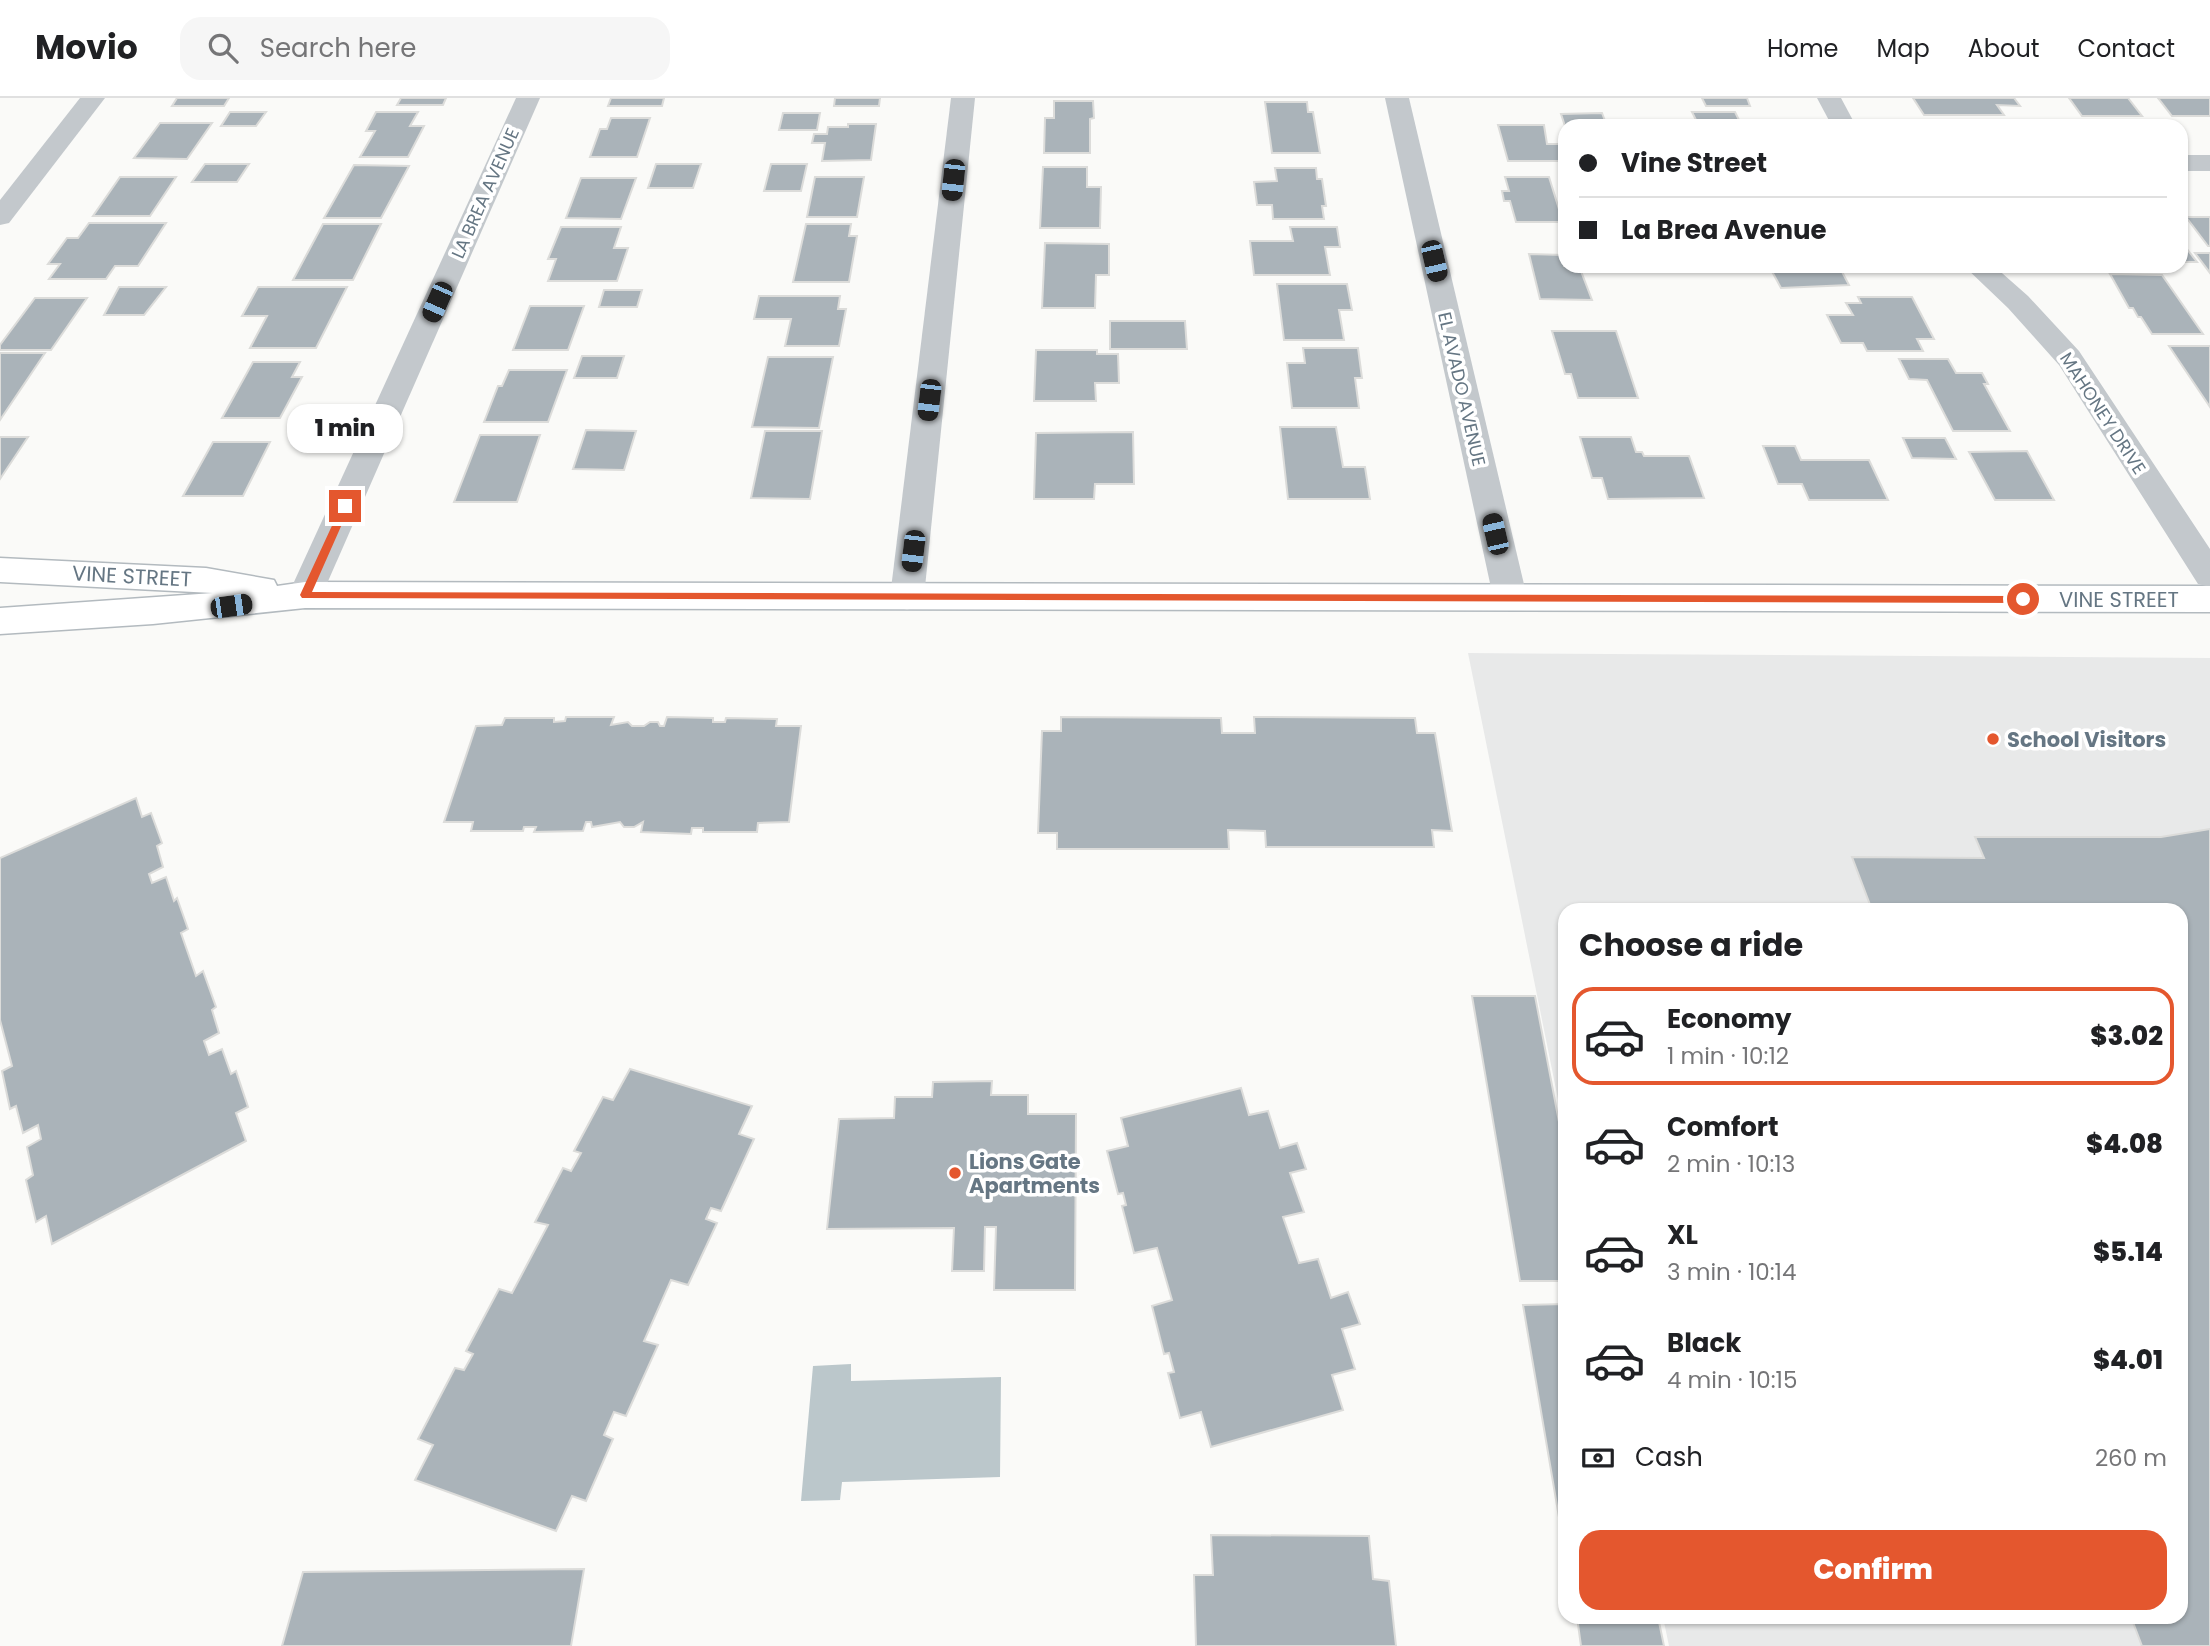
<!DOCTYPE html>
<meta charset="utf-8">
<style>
body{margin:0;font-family:Poppins,sans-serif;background:#f6f6f6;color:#202124;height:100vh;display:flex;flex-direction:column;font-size:26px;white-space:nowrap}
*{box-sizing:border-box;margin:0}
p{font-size:23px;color:#757577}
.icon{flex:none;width:38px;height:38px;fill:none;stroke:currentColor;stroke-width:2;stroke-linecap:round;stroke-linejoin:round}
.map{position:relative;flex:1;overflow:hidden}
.side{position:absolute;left:1558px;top:805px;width:630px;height:721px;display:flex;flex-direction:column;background:#fff;border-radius:21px;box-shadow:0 2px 5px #0004}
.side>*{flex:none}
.top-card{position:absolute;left:1558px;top:21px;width:630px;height:154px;border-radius:21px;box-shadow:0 2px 5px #0004;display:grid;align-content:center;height:154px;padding:0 21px;background:#fff}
.end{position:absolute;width:32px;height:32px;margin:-16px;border:9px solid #e4572e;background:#fff;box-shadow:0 0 0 4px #fff}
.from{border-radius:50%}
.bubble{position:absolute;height:49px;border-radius:21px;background:#fff;box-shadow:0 2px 5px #0004;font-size:23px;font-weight:800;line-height:49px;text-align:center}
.car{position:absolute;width:21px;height:42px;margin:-21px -10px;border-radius:9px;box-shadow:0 0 5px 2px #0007;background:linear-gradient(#222 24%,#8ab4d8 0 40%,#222 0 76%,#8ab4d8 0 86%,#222 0)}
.top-card b{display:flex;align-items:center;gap:24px;height:66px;font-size:26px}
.top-card b+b{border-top:2px solid #e0e0e0}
.top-card i{width:18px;height:18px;background:#202124}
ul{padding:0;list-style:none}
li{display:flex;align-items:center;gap:21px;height:98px;margin:0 14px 10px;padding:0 7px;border:4px solid transparent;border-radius:21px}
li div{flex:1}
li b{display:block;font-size:26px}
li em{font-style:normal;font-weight:800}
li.active{border-color:#e4572e}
li>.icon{width:63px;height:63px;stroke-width:1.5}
h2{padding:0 21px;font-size:32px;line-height:84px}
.pay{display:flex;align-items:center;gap:18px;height:77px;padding:0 21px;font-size:26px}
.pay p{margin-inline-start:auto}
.button{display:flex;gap:14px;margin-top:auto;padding:14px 21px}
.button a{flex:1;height:80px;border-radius:21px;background:#e4572e;color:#fff;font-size:28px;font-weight:800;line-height:80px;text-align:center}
header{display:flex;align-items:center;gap:42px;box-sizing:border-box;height:98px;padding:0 35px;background:#fff;border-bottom:2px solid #e0e0e0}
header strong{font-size:33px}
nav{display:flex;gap:38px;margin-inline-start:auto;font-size:24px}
.search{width:490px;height:63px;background:#f6f6f6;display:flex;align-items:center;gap:18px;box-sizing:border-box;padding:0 24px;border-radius:21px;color:#757577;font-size:26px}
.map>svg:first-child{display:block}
</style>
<header>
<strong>Movio</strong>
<div class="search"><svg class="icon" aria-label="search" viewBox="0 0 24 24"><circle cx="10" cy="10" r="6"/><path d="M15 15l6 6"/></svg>Search here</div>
<nav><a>Home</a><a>Map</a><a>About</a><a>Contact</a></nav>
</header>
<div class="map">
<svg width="2210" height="1548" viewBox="0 0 2210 1548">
<rect width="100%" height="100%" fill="#fafaf8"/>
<polygon fill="#e8e9e9" points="1468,555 2210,560 2210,1548 1669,1548 1663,1519 2180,1519 2180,812 1564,812 1564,1031"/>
<polygon fill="#bbc7cb" points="851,1266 851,1283 1001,1279 1000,1379 842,1384 840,1402 801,1403 813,1268"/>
<g fill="#aab3b9" stroke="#dcdcda" stroke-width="2">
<polygon points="177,0 229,0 224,8 172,8"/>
<polygon points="401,0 446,0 443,7 397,7"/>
<polygon points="611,0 664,0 662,8 608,8"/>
<polygon points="835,0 880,0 879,8 834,8"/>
<polygon points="1702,0 1747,0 1750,8 1706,8"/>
<polygon points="1913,0 2014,0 2020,8 1997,7 2004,17 1924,17"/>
<polygon points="2069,0 2128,0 2142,18 2082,18"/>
<polygon points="2158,0 2210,0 2210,18 2172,18"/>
<polygon points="1054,3 1093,3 1094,20 1090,21 1090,55 1044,55 1045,20 1054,20"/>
<polygon points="1265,4 1307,4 1308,14 1313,14 1320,55 1272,55"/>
<polygon points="230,14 266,14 256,28 221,28"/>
<polygon points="376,14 418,14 410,28 424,28 408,59 360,59 375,33 366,33"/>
<polygon points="1692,14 1735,14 1740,24 1759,24 1761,28 1699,28"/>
<polygon points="783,15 820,15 817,32 779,32"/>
<polygon points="1602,15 1607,28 1565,28 1561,16"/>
<polygon points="611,20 650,20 637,59 590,59 600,31 607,31"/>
<polygon points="160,25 212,25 187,61 134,60"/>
<polygon points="848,26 876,26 871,62 822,63 825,45 812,45 814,36 827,36 828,29 848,29"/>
<polygon points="1498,27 1544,27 1547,46 1564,46 1564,63 1508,63"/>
<polygon points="205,66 249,66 237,84 192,84"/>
<polygon points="656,66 701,66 693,90 648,90"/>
<polygon points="771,66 807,66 801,93 764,93"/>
<polygon points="354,67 409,68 381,120 324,120"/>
<polygon points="1043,69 1087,69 1087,89 1101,89 1100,130 1040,130"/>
<polygon points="1275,70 1316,70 1317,81 1322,81 1326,108 1322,108 1324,121 1273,121 1272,107 1257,107 1254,84 1277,83"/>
<polygon points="120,79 176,79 150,118 93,118"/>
<polygon points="815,79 864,79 857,119 807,119"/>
<polygon points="1505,79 1549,79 1563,124 1516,124 1510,103 1504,103 1502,93 1509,93"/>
<polygon points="581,80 636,80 621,121 566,120"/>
<polygon points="2186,119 2210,119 2210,148 2208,148"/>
<polygon points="89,125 166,125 138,168 115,168 106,181 49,181 60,166 48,166 67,140 78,140"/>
<polygon points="323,126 381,126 353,182 293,182"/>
<polygon points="806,126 851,126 849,138 857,138 849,184 793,184"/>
<polygon points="561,129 621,129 614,150 628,150 617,183 548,183 556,161 548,161"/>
<polygon points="1290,129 1337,129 1340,149 1325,149 1330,177 1254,177 1250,143 1293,143"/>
<polygon points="2180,142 2197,164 2180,164"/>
<polygon points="1045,145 1109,146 1109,177 1096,177 1095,210 1042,210"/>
<polygon points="2195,155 2210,155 2210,175"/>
<polygon points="1529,156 1564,157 1564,168 1579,168 1592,202 1540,201"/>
<polygon points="1769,168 1839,168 1849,187 1781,190"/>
<polygon points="2110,176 2162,177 2203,236 2152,236 2141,219 2138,219 2133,210 2129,210"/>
<polygon points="1277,186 1347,186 1352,212 1339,212 1344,242 1284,242"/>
<polygon points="119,189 166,189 144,217 104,217"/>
<polygon points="258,189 347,189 316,250 250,250 267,218 242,218"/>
<polygon points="604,192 642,192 637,209 599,209"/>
<polygon points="759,198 840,198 838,211 846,211 839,248 785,248 791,221 754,221"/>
<polygon points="1858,199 1912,199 1934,241 1917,241 1923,253 1867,253 1863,245 1841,245 1827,217 1853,217 1846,205 1861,205"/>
<polygon points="35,200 87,200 51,252 0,252 0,247"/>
<polygon points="530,208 584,208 568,252 513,252"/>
<polygon points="1110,223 1185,223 1187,251 1110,251"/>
<polygon points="1552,233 1616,233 1638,300 1578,300 1571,276 1565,276"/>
<polygon points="2169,248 2210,248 2210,309"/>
<polygon points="1303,250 1358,250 1362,280 1355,280 1359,310 1292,310 1287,265 1305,265"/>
<polygon points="1036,252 1097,252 1097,256 1118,256 1119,285 1095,285 1096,303 1034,303"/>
<polygon points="0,255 45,255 0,322"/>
<polygon points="582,258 624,258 617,280 574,280"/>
<polygon points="768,259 833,259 819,330 752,329"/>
<polygon points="1899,261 1948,261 1956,275 1982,275 1988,286 1984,286 2010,333 1953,333 1927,282 1909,281"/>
<polygon points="253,264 300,264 292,279 302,279 280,320 222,320"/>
<polygon points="509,272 567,272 548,324 484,324 498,288 502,288"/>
<polygon points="1280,329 1336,329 1343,369 1365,369 1370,401 1288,401"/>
<polygon points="586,332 636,333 624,372 573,371"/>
<polygon points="765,333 822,333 810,401 751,400"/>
<polygon points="1133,334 1134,386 1095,386 1094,401 1034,401 1036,335"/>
<polygon points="480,337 540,337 517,404 454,404"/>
<polygon points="0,339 28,339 0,381"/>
<polygon points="1580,339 1631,339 1636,354 1642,354 1644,358 1689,358 1704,400 1608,401 1602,380 1592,380"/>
<polygon points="1903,340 1945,340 1956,361 1912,360"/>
<polygon points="213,344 270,344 243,398 183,398"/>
<polygon points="1763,348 1795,348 1801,362 1869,362 1888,402 1809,402 1802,386 1778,386"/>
<polygon points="2027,353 2054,402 1995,402 1969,354"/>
<polygon points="566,619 614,619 611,627 628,624 632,628 644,628 650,624 658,624 660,628 664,628 667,619 713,620 713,624 725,624 726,620 777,621 776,628 801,628 789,724 758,725 757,734 703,734 703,730 692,730 691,736 641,734 643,724 634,729 624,729 620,724 592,729 591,724 586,724 583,733 534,734 536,729 524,729 523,733 471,733 473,724 444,724 476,628 502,627 505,620 554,620 554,624 565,623"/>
<polygon points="1061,619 1221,620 1222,635 1255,635 1254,619 1415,620 1417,635 1435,635 1452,733 1432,732 1434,749 1266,749 1265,733 1228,732 1229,751 1057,751 1057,735 1038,735 1042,633 1061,633"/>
<polygon points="136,700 142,719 151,715 162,745 157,748 163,769 149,776 152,785 166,779 174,803 177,800 188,831 181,835 196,878 203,873 216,909 212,912 219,935 204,943 209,957 222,951 231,976 236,973 248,1009 236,1015 246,1043 52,1146 46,1118 36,1124 26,1082 33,1077 27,1049 41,1041 38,1027 23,1035 16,1008 10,1011 2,973 12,968 0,922 0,760"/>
<polygon points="2210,731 2210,1548 2142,1548 2131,1519 2180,1519 2180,812 1872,812 1852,759 1984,760 1975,739 2161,739"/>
<polygon points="1472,898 1535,898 1564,1050 1564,1183 1520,1183"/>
<polygon points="630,971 752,1008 739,1036 754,1041 721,1113 711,1110 706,1121 717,1125 688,1187 671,1182 644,1243 658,1247 626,1318 614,1314 604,1337 613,1341 586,1403 572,1398 556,1433 415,1382 433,1347 418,1341 455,1270 464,1272 473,1256 466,1253 499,1191 512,1195 548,1127 535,1124 563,1070 571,1073 581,1055 574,1053 603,999 613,1002"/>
<polygon points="992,983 991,997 1028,997 1028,1016 1076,1016 1075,1192 994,1192 996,1129 985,1129 984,1173 952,1173 954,1130 827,1131 839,1021 894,1020 895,999 932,999 933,984"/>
<polygon points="1241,990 1249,1017 1268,1013 1280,1050 1297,1045 1306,1071 1290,1075 1304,1114 1283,1119 1299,1165 1318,1161 1331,1200 1348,1194 1360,1226 1342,1231 1355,1271 1332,1277 1343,1312 1211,1349 1201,1314 1180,1320 1168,1275 1174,1274 1169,1255 1164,1256 1152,1208 1172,1202 1157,1150 1134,1155 1122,1108 1126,1107 1123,1095 1118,1096 1107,1053 1128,1048 1121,1020"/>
<polygon points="1564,1206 1564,1449 1523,1207"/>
<polygon points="1211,1437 1369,1438 1373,1481 1389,1483 1396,1548 1196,1548 1194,1477 1213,1477"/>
<polygon points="584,1471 571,1548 282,1548 303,1474"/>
<polygon points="1577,1519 1658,1519 1664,1548 1581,1548"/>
</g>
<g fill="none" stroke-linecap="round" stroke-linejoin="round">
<g stroke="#b3babf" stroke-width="3">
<polygon id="secondary" points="0,460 206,470 274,482 277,488 305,484 2210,488 2210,514 305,510 153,526 0,536 0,510 213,495 0,484"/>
</g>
<g fill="#c3c8cc" fill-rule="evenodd">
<polygon points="80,0 105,0 9,125 0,127 0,102"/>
<polygon points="516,0 540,0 322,497 317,506 305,510 293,506 288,497"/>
<polygon points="951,0 975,0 924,499 919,508 907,512 895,508 890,499"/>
<polygon points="1385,0 1409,0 1527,499 1522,508 1510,512 1498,508 1493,499"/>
<polygon points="1817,0 1841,0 1856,28 1832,28"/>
<rect x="2180" y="57" width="30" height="16"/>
<polygon points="1964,168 1994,168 2028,198 2079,253 2210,451 2210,489 2198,486 2059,267 2008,210"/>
</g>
<use href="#secondary" fill="#fff" fill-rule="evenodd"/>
</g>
<polygon fill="#e4572e" points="342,406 350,408 312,494 2023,498 2028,501 2023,505 302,500 300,497"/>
<g fill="#e4572e" stroke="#fff" stroke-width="2.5">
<circle cx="1993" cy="641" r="7"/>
<circle cx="955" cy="1075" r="7"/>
</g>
<g text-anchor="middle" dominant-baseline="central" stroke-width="7" stroke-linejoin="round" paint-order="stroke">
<g font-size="18" fill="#657683" stroke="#fff">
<text transform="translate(485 95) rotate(-66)">LA BREA AVENUE</text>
<text transform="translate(1462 291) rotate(77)">EL AVADO AVENUE</text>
<text transform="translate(2103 315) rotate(57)">MAHONEY DRIVE</text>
</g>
<g font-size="21" fill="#657683" stroke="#fff">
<text transform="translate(132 478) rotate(3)">VINE STREET</text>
<text x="2119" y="501">VINE STREET</text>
</g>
<g font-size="21" font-weight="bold" fill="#657683" stroke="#fff" text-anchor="start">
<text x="2007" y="641">School Visitors</text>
<text x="969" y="1063">Lions Gate<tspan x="969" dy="24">Apartments</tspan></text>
</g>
</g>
</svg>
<i class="end from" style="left:2023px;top:501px"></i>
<i class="end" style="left:345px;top:408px"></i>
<div class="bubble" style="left:287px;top:306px;width:116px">1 min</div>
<i class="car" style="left:953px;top:82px;rotate:186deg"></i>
<i class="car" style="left:1434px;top:163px;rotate:167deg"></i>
<i class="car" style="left:437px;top:204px;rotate:204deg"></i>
<i class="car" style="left:929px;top:302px;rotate:187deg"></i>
<i class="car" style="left:1495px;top:436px;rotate:347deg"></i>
<i class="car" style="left:913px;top:453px;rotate:187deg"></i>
<i class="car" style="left:231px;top:508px;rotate:82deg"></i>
<div class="top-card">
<b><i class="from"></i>Vine Street</b>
<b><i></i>La Brea Avenue</b>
</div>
<section class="side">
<h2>Choose a ride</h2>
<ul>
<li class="active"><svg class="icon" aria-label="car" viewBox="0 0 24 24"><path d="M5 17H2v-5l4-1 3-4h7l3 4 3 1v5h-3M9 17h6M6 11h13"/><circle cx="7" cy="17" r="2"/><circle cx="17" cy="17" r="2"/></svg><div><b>Economy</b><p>1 min · 10:12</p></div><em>$3.02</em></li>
<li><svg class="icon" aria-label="car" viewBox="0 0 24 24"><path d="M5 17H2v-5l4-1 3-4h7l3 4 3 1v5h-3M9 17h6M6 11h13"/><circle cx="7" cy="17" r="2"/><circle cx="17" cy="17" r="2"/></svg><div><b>Comfort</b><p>2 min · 10:13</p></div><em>$4.08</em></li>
<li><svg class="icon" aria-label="car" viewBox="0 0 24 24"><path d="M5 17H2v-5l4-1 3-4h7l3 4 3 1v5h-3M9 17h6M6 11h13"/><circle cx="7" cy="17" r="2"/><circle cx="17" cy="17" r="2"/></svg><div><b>XL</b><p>3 min · 10:14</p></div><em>$5.14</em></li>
<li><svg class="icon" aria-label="car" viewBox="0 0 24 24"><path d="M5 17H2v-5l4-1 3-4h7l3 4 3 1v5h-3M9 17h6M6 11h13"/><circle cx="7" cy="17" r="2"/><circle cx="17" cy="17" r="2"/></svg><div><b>Black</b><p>4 min · 10:15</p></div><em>$4.01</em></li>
</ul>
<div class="pay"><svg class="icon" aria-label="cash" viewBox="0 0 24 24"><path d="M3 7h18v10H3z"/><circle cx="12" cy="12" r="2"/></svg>Cash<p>260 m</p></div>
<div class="button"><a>Confirm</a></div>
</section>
</div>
